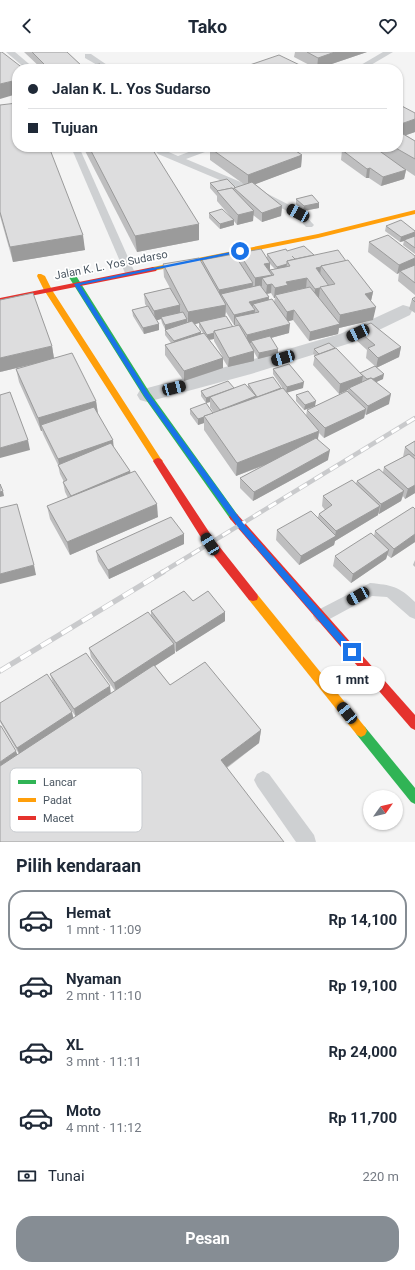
<!DOCTYPE html>
<html lang="id">
<meta charset="utf-8">
<style>
body{margin:0;font-family:Roboto,sans-serif;background:#f2f2f3;color:#1f2937;height:100vh;display:flex;flex-direction:column;font-size:15px;white-space:nowrap}
*{box-sizing:border-box;margin:0}
p{font-size:13px;color:#747a83}
.icon{flex:none;width:22px;height:22px;fill:none;stroke:currentColor;stroke-width:2;stroke-linecap:round;stroke-linejoin:round}
.map{position:relative;height:790px;overflow:hidden}
.panel{display:flex;flex-direction:column;background:#fff;flex:1}
.panel>*{flex:none}
.guide{position:absolute;left:12px;top:12px;width:391px;height:88px;border-radius:16px;box-shadow:0 1px 3px #0004;display:grid;align-content:center;height:88px;padding:0 16px;background:#fff}
.needle{width:26px;rotate:56deg}
.controls{position:absolute;left:363px;top:738px;display:grid;gap:8px}
.controls a{display:grid;place-items:center;width:40px;height:40px;border-radius:50%;background:#fff;box-shadow:0 1px 3px #0004;font-size:20px}
.end{position:absolute;width:18px;height:18px;margin:-9px;border:5px solid #1a73e8;background:#fff;box-shadow:0 0 0 2px #fff}
.from{border-radius:50%}
.bubble{position:absolute;height:28px;border-radius:14px;background:#fff;box-shadow:0 1px 3px #0004;font-size:13px;font-weight:700;line-height:28px;text-align:center}
.car{position:absolute;width:12px;height:24px;margin:-12px -6px;border-radius:5px;box-shadow:0 0 3px 1px #0007;background:linear-gradient(#222 24%,#8ab4d8 0 40%,#222 0 76%,#8ab4d8 0 86%,#222 0)}
.guide b{display:flex;align-items:center;gap:14px;height:38px;font-size:15px}
.guide b+b{border-top:1px solid #e0e1e3}
.guide i{width:10px;height:10px;background:#1f2937}
ul{padding:0;list-style:none}
li{display:flex;align-items:center;gap:12px;height:60px;margin:0 8px 6px;padding:0 8px;border:2px solid transparent;border-radius:16px}
li div{flex:1}
li b{display:block;font-size:15px}
li em{font-style:normal;font-weight:700}
li.selected{border-color:#868d94}
li>.icon{width:36px;height:36px;stroke-width:1.5}
h2{padding:0 16px;font-size:18px;line-height:48px}
.pay{display:flex;align-items:center;gap:10px;height:44px;padding:0 16px;font-size:15px}
.pay p{margin-inline-start:auto}
.action{display:flex;gap:8px;margin-top:auto;padding:8px 16px}
.action a{flex:1;height:46px;border-radius:16px;background:#868d94;color:#fff;font-size:16px;font-weight:700;line-height:46px;text-align:center}
header{display:flex;justify-content:space-between;align-items:center;height:52px;padding:0 16px;background:#fff;font-size:18px;font-weight:700}
.map>svg:first-child{display:block}
</style>
<header><svg class="icon" aria-label="back" viewBox="0 0 24 24"><path d="M15 5l-7 7 7 7"/></svg>Tako<svg class="icon" aria-label="heart" viewBox="0 0 24 24"><path d="M12 20l-8-8c-3-5 5-10 8-4 3-6 11-1 8 4z"/></svg></header>
<div class="map">
<svg width="415" height="790" viewBox="0 0 415 790">
<rect width="100%" height="100%" fill="#f4f4f4"/>
<g fill="none" stroke-linecap="round" stroke-linejoin="round">
<g fill="#ced0d2" fill-rule="evenodd">
<polygon points="6,0 15,0 35,17 26,17"/>
<polygon points="383,0 393,0 364,17 354,17"/>
<polygon points="85,2 91,2 113,17 104,17 85,6"/>
<polygon points="71,95 79,95 135,221 134,223 130,224 125,221"/>
<polygon points="153,95 162,95 164,98 178,104 202,95 214,95 213,97 186,107 264,140 301,159 314,173 312,175 306,175 295,163 258,144 158,102"/>
<path d="M370,531C391,533 399,534 415,550V567L410,565L387,545L372,544L326,569L321,571L316,569L313,564L316,559Z"/>
<polygon points="263,719 269,722 314,783 316,790 296,790 257,734 254,728 257,722"/>
</g>
<polygon fill="#ced0d2" fill-rule="evenodd" points="403,253 410,255 412,259 410,263 354,290 251,322 147,350 140,348 137,343 140,338 240,311 340,282"/>
<g fill="#30b455" fill-rule="evenodd">
<polygon points="66,217 69,217 73,219 150,341 237,462 239,465 237,468 231,468 144,345 65,219"/>
<polygon points="361,673 365,675 415,736 415,752 411,750 357,683 355,679 357,675"/>
</g>
<g fill="#ff9f0a" fill-rule="evenodd">
<polygon points="415,158 415,162 318,186 153,219 149,217 153,215 318,182"/>
<polygon points="38,222 41,222 45,224 52,238 161,407 163,409 161,411 155,411 44,238 37,224"/>
<polygon points="253,541 257,542 365,675 367,679 365,683 361,685 357,683 249,548 248,545 249,542"/>
</g>
<g fill="#e5322d" fill-rule="evenodd">
<polygon points="153,215 157,217 156,219 0,250 0,246"/>
<polygon points="158,406 161,407 215,489 257,542 258,545 257,548 253,549 249,548 207,495 153,409 155,407"/>
<polygon points="234,461 237,462 415,663 415,678 411,676 231,468 229,465 231,462"/>
</g>
<g stroke="#c9cacc" stroke-width="4.5">
<polyline id="rail-far1" points="161,521 415,366"/>
</g>
<g stroke="#c9cacc" stroke-width="5.5">
<polyline id="rail" points="0,619 163,520"/>
</g>
<use href="#rail-far1" stroke="#fff" stroke-width="3" stroke-dasharray="9" stroke-linecap="butt"/>
<use href="#rail" stroke="#fff" stroke-width="4" stroke-dasharray="12" stroke-linecap="butt"/>
</g>
<g fill="#bebebf" fill-rule="evenodd">
<polygon points="24,0 67,0 83,15 103,17 42,17"/>
<polygon points="295,0 367,0 317,17 294,5"/>
<polygon points="0,53 85,198 13,210 0,164"/>
<polygon points="415,61 415,80 406,83 415,89 415,124 406,118 404,127 381,134 369,126 366,126 341,108 342,98 353,95 398,95"/>
<polygon points="83,95 151,95 199,188 137,200"/>
<polygon points="210,96 302,103 301,115 255,132 282,154 281,164 262,170 253,163 253,169 237,173 234,169 234,173 220,177 209,166 209,161 230,164 217,149 217,144 210,136 210,131 236,136 245,133 210,108"/>
<polygon points="296,147 319,151 319,156 303,159 296,152"/>
<polygon points="386,174 415,179 415,202 403,193 404,189 400,190 385,179"/>
<polygon points="369,190 415,204 415,243 398,229 399,221 397,222 368,200"/>
<path d="M287,199L346,209L373,240L371,249L373,268L339,276L338,282L309,289L293,268L288,269L289,281L271,286L278,302L258,307L254,300V309L228,315L223,307V316L184,329L165,303V293L171,291L165,283V277L162,271L161,267L156,268L159,278L144,282L133,264L132,258L147,255L145,252L144,242L170,236L164,225L163,212H202V208L239,210V201L267,205V202ZM270,212L275,217L270,218V221ZM271,241L274,246H275L274,250L269,248V245L267,242ZM226,260L234,273H235V274L233,275L225,264ZM199,271V275L203,281H201L195,272ZM214,287V289L223,305L209,288Z"/>
<polygon points="415,245 415,261 409,257 412,247"/>
<polygon points="356,277 401,295 399,305 376,316 383,327 376,330 389,352 366,363 365,362 364,366 324,386 319,381 318,387 328,408 253,449 240,436 240,426 265,413 236,424 204,378 204,371 198,373 190,362 190,357 213,361 214,361 210,355 210,350 206,351 201,344 201,339 234,336 248,336 248,332 283,337 273,322 273,317 303,336 286,340 306,364 307,358 315,355 304,358 296,349 296,343 315,354 348,340 348,338 339,342 313,313 315,303 313,302 314,297 360,321 375,314 366,306 367,298 355,287"/>
<polygon points="52,294 54,306 96,349 98,362 114,396 130,419 158,465 70,503 50,467 47,454 68,446 65,440 63,430 64,430 60,422 58,413 43,382 42,379 41,379 19,330 16,317 37,311 0,320"/>
<polygon points="415,389 415,441 405,447 403,444 401,449 379,462 378,461 378,463 335,489 334,493 299,513 276,488 277,478 318,465 319,462 325,458 322,454 323,444 356,431 357,429 383,420 384,415 403,405 405,395"/>
<polygon points="415,457 415,490 391,506 387,503 386,507 351,531 333,514 335,504 374,484 375,479"/>
<polygon points="184,482 184,492 109,527 98,509 96,499"/>
<polygon points="415,508 415,515 413,513"/>
<polygon points="193,549 225,560 225,569 176,600 175,598 175,601 155,614 170,633 261,678 259,691 227,716 18,703 19,702 0,670 0,651 74,666 76,665 53,631 50,622 111,641 115,639 91,605 89,596 151,563 151,559"/>
</g>
<g fill="#9b9b9b">
<polygon points="335,0 367,0 317,17 318,6"/>
<polygon points="17,28 17,42 0,47 0,32"/>
<polygon points="415,67 415,80 398,86 398,73"/>
<polygon points="302,103 301,115 248,135 248,123"/>
<polygon points="370,116 369,126 366,126 367,117"/>
<polygon points="406,118 404,127 381,134 383,125"/>
<polygon points="319,151 319,156 303,159 304,154"/>
<polygon points="282,154 281,164 262,170 262,161"/>
<polygon points="254,159 253,169 237,173 238,163"/>
<polygon points="234,168 234,173 220,177 220,172"/>
<polygon points="199,172 199,188 137,200 135,184"/>
<polygon points="415,180 415,185 404,188 404,189 400,190 401,185"/>
<polygon points="83,183 85,198 13,210 10,195"/>
<polygon points="415,206 415,215 400,219 399,221 397,222 399,213"/>
<polygon points="270,211 270,220 264,212"/>
<polygon points="287,212 286,217 277,220 277,215"/>
<polygon points="321,215 320,224 316,216"/>
<polygon points="272,223 271,241 266,242 267,233 262,226 262,234 255,236 255,226"/>
<polygon points="307,226 306,236 287,240 287,243 275,243 275,246 274,246 275,236 286,230"/>
<polygon points="253,231 252,241 221,242 221,248 219,248 219,238"/>
<polygon points="320,235 319,245 314,246 315,237"/>
<polygon points="373,240 370,253 365,242"/>
<polygon points="269,245 268,255 253,252 253,259 249,250"/>
<polygon points="180,253 180,263 161,265 161,267 155,269 154,259"/>
<polygon points="226,253 225,266 199,270 199,271 188,274 188,260"/>
<polygon points="376,255 373,268 339,276 338,282 309,289 310,280 339,272 340,263"/>
<polygon points="255,258 254,268 235,265 235,273 234,273 234,263"/>
<polygon points="294,258 293,268 286,270 287,260"/>
<polygon points="187,267 187,273 165,278 165,273"/>
<polygon points="159,272 159,278 144,282 143,276"/>
<polygon points="290,272 289,281 252,291 251,289 251,291 246,292 247,283"/>
<polygon points="201,280 201,285 174,294 174,289"/>
<polygon points="214,281 214,287 207,288 207,283"/>
<polygon points="52,294 54,307 0,320 0,306"/>
<polygon points="401,295 399,305 376,316 378,306"/>
<polygon points="278,297 278,302 258,307 259,301"/>
<polygon points="254,299 254,309 228,315 229,306"/>
<polygon points="223,306 223,316 184,329 184,319"/>
<polygon points="384,322 383,327 368,334 369,329"/>
<polygon points="363,324 361,334 349,336 348,338 339,342 340,332"/>
<polygon points="304,330 303,336 286,341 287,335"/>
<polygon points="391,342 389,352 366,363 368,354"/>
<polygon points="256,344 255,354 220,358"/>
<polygon points="210,345 210,350 206,351 206,346"/>
<polygon points="96,349 98,362 41,373 42,379 41,379 38,366"/>
<polygon points="316,349 315,354 304,358 305,353"/>
<polygon points="366,357 364,366 324,386 325,376"/>
<polygon points="204,365 204,371 198,373 198,367"/>
<polygon points="319,379 317,392 236,424 237,411"/>
<polygon points="28,388 30,398 0,406 0,396"/>
<polygon points="113,388 114,398 60,417 58,407"/>
<polygon points="330,398 328,408 253,449 254,440"/>
<polygon points="130,419 131,429 71,444"/>
<polygon points="415,433 415,441 405,447 408,437"/>
<polygon points="3,439 4,444 0,445 0,440"/>
<polygon points="404,439 401,449 379,462 381,452"/>
<polygon points="157,452 158,465 70,503 67,490"/>
<polygon points="380,454 378,463 335,489 334,493 299,513 301,504 335,484 336,479"/>
<polygon points="184,482 184,492 109,527 108,518"/>
<polygon points="415,482 415,490 391,506 394,497"/>
<polygon points="389,498 386,507 351,531 353,522"/>
<polygon points="34,513 36,523 0,532 0,522"/>
<polygon points="225,560 225,569 176,600 176,591"/>
<polygon points="174,592 175,601 116,639 114,631"/>
<polygon points="110,634 111,643 76,666 74,657"/>
<polygon points="72,660 74,668 20,704 17,696"/>
<polygon points="261,678 259,691 220,720 221,708"/>
<polygon points="16,699 19,707 0,720 0,710"/>
</g>
<g fill="#ddddde" stroke="#9b9b9b">
<polygon points="0,0 2,0 24,17 17,17 17,28 0,32"/>
<polygon points="32,0 67,0 83,15 68,17 49,17"/>
<polygon points="307,0 335,0 318,6"/>
<polygon points="279,3 308,17 238,17"/>
<polygon points="100,12 103,17 68,17"/>
<polygon points="17,51 17,95 49,95 83,183 10,195 0,160 0,53"/>
<polygon points="398,52 415,61 415,67 398,73"/>
<polygon points="398,79 415,89 415,107 394,95 398,95"/>
<polygon points="89,95 151,95 199,172 135,184"/>
<polygon points="212,95 290,95 302,103 248,123 210,96"/>
<polygon points="353,95 374,95 406,118 383,125 370,116 367,117 342,98"/>
<polygon points="227,127 236,136 234,136 234,137 232,136 218,139 210,131"/>
<polygon points="252,130 282,154 262,161 234,136"/>
<polygon points="232,136 254,159 238,163 217,139"/>
<polygon points="312,143 319,151 304,154 296,147"/>
<polygon points="222,157 234,168 220,172 209,161"/>
<polygon points="401,168 415,179 415,180 401,185 386,174"/>
<polygon points="388,183 415,204 415,206 399,213 369,190"/>
<polygon points="415,184 415,196 404,188"/>
<polygon points="304,194 314,203 295,207 292,204 295,207 287,209 287,212 277,215 267,202 286,197 287,199"/>
<polygon points="261,197 270,211 264,212 272,223 255,226 239,201"/>
<polygon points="338,198 346,209 321,214 321,215 316,216 329,234 315,237 307,226 286,230 288,233 275,236 272,232 267,233 262,226 274,223 270,218 290,214 287,209"/>
<polygon points="234,202 253,231 219,238 202,208"/>
<polygon points="199,206 226,253 188,260 163,212"/>
<polygon points="348,208 373,240 365,242 376,255 340,263 320,235 335,232 321,214"/>
<polygon points="415,213 415,231 400,219"/>
<polygon points="260,233 269,245 249,250 255,258 234,263 221,242"/>
<polygon points="310,235 340,272 310,280 294,258 287,260 275,243"/>
<polygon points="170,236 180,253 154,259 144,242"/>
<polygon points="33,241 52,294 0,306 0,248"/>
<polygon points="415,245 415,250 412,247"/>
<polygon points="272,247 290,272 247,283 235,265 259,260 253,252"/>
<polygon points="148,254 159,272 143,276 132,258"/>
<polygon points="183,260 187,267 165,273 161,265"/>
<polygon points="226,264 233,275 214,279 214,281 207,283 199,270"/>
<polygon points="192,269 201,280 174,289 165,278"/>
<polygon points="371,271 401,295 378,306 368,296 375,293 356,277"/>
<polygon points="239,273 254,299 229,306 214,279"/>
<polygon points="204,281 223,306 184,319 165,293"/>
<polygon points="270,284 278,297 259,301 251,289"/>
<polygon points="329,291 335,296 319,302 314,297"/>
<polygon points="336,296 363,324 340,332 314,304"/>
<polygon points="72,301 96,349 38,366 16,317"/>
<polygon points="289,312 304,330 287,335 273,317"/>
<polygon points="375,314 384,322 373,327 371,326 367,327 360,321"/>
<polygon points="273,325 281,336 257,345 248,332"/>
<polygon points="371,326 391,342 368,354 349,336"/>
<polygon points="228,329 234,336 206,346 201,339"/>
<polygon points="245,332 256,344 220,358 210,345"/>
<polygon points="283,336 319,379 237,411 204,364"/>
<polygon points="308,339 316,349 305,353 296,343"/>
<polygon points="347,339 366,357 325,376 307,358"/>
<polygon points="10,340 28,388 0,396 0,343"/>
<polygon points="206,351 213,361 204,364 204,365 198,367 190,357"/>
<polygon points="94,355 113,388 58,407 41,373"/>
<polygon points="316,386 330,398 254,440 240,426"/>
<polygon points="415,389 415,404 405,395"/>
<polygon points="111,391 130,419 71,444 63,430 67,428 58,413"/>
<polygon points="409,402 415,407 415,433 408,437 384,415"/>
<polygon points="379,417 404,439 381,452 357,429"/>
<polygon points="135,419 157,452 67,490 47,454"/>
<polygon points="352,428 380,454 336,479 319,462 332,453 323,444"/>
<polygon points="0,432 3,439 0,440"/>
<polygon points="17,452 34,513 0,522 0,456"/>
<polygon points="413,455 415,457 415,482 394,497 375,479"/>
<polygon points="311,459 336,484 301,504 277,478"/>
<polygon points="171,465 184,482 108,518 96,499"/>
<polygon points="371,481 389,498 353,522 335,504"/>
<polygon points="184,539 193,549 208,539 225,560 176,591 151,559"/>
<polygon points="148,560 174,592 114,631 89,596"/>
<polygon points="86,601 110,634 74,657 50,622"/>
<polygon points="205,610 261,678 221,708 284,790 0,790 0,714 154,613 170,633"/>
<polygon points="47,622 72,660 17,696 0,668 0,651"/>
<polygon points="0,674 1,674 16,699 0,710"/>
</g>
<polygon fill="#1a73e8" points="240,198 242,199 242,200 80,233 149,342 243,471 355,598 356,600 352,604 349,603 238,475 145,345 74,232"/>
<g text-anchor="middle" dominant-baseline="central" stroke-width="3.5" stroke-linejoin="round" paint-order="stroke">
<g font-size="11" fill="#4a5661" stroke="#fff">
<text transform="translate(111 213) rotate(-11)">Jalan K. L. Yos Sudarso</text>
</g>
</g>
<rect x="10" y="716" width="132" height="64" rx="6" fill="#fff" stroke="#c9ccd0" stroke-width="1"/>
<rect x="18" y="728" width="18" height="4" fill="#30b455"/>
<rect x="18" y="746" width="18" height="4" fill="#ff9f0a"/>
<rect x="18" y="764" width="18" height="4" fill="#e5322d"/>
<g font-size="11" fill="#4a5661">
<text x="43" y="734">Lancar</text>
<text x="43" y="752">Padat</text>
<text x="43" y="770">Macet</text>
</g>
</svg>
<div class="controls">
<a><svg class="needle" viewBox="-14 -14 28 28"><path d="M0-13l5 13h-10z" fill="#e53935"/><path d="M0 13l5-13h-10z" fill="#747a83"/></svg></a>
</div>
<i class="end from" style="left:240px;top:199px"></i>
<i class="end" style="left:352px;top:600px"></i>
<div class="bubble" style="left:319px;top:614px;width:66px">1 mnt</div>
<i class="car" style="left:298px;top:161px;rotate:298deg"></i>
<i class="car" style="left:358px;top:281px;rotate:245deg"></i>
<i class="car" style="left:283px;top:306px;rotate:254deg"></i>
<i class="car" style="left:174px;top:336px;rotate:75deg"></i>
<i class="car" style="left:210px;top:492px;rotate:328deg"></i>
<i class="car" style="left:358px;top:544px;rotate:241deg"></i>
<i class="car" style="left:347px;top:661px;rotate:321deg"></i>
<div class="guide">
<b><i class="from"></i>Jalan K. L. Yos Sudarso</b>
<b><i></i>Tujuan</b>
</div>
</div>
<section class="panel">
<h2>Pilih kendaraan</h2>
<ul>
<li class="selected"><svg class="icon" aria-label="car" viewBox="0 0 24 24"><path d="M5 17H2v-5l4-1 3-4h7l3 4 3 1v5h-3M9 17h6M6 11h13"/><circle cx="7" cy="17" r="2"/><circle cx="17" cy="17" r="2"/></svg><div><b>Hemat</b><p>1 mnt · 11:09</p></div><em>Rp 14,100</em></li>
<li><svg class="icon" aria-label="car" viewBox="0 0 24 24"><path d="M5 17H2v-5l4-1 3-4h7l3 4 3 1v5h-3M9 17h6M6 11h13"/><circle cx="7" cy="17" r="2"/><circle cx="17" cy="17" r="2"/></svg><div><b>Nyaman</b><p>2 mnt · 11:10</p></div><em>Rp 19,100</em></li>
<li><svg class="icon" aria-label="car" viewBox="0 0 24 24"><path d="M5 17H2v-5l4-1 3-4h7l3 4 3 1v5h-3M9 17h6M6 11h13"/><circle cx="7" cy="17" r="2"/><circle cx="17" cy="17" r="2"/></svg><div><b>XL</b><p>3 mnt · 11:11</p></div><em>Rp 24,000</em></li>
<li><svg class="icon" aria-label="car" viewBox="0 0 24 24"><path d="M5 17H2v-5l4-1 3-4h7l3 4 3 1v5h-3M9 17h6M6 11h13"/><circle cx="7" cy="17" r="2"/><circle cx="17" cy="17" r="2"/></svg><div><b>Moto</b><p>4 mnt · 11:12</p></div><em>Rp 11,700</em></li>
</ul>
<div class="pay"><svg class="icon" aria-label="cash" viewBox="0 0 24 24"><path d="M3 7h18v10H3z"/><circle cx="12" cy="12" r="2"/></svg>Tunai<p>220 m</p></div>
<div class="action"><a>Pesan</a></div>
</section>
